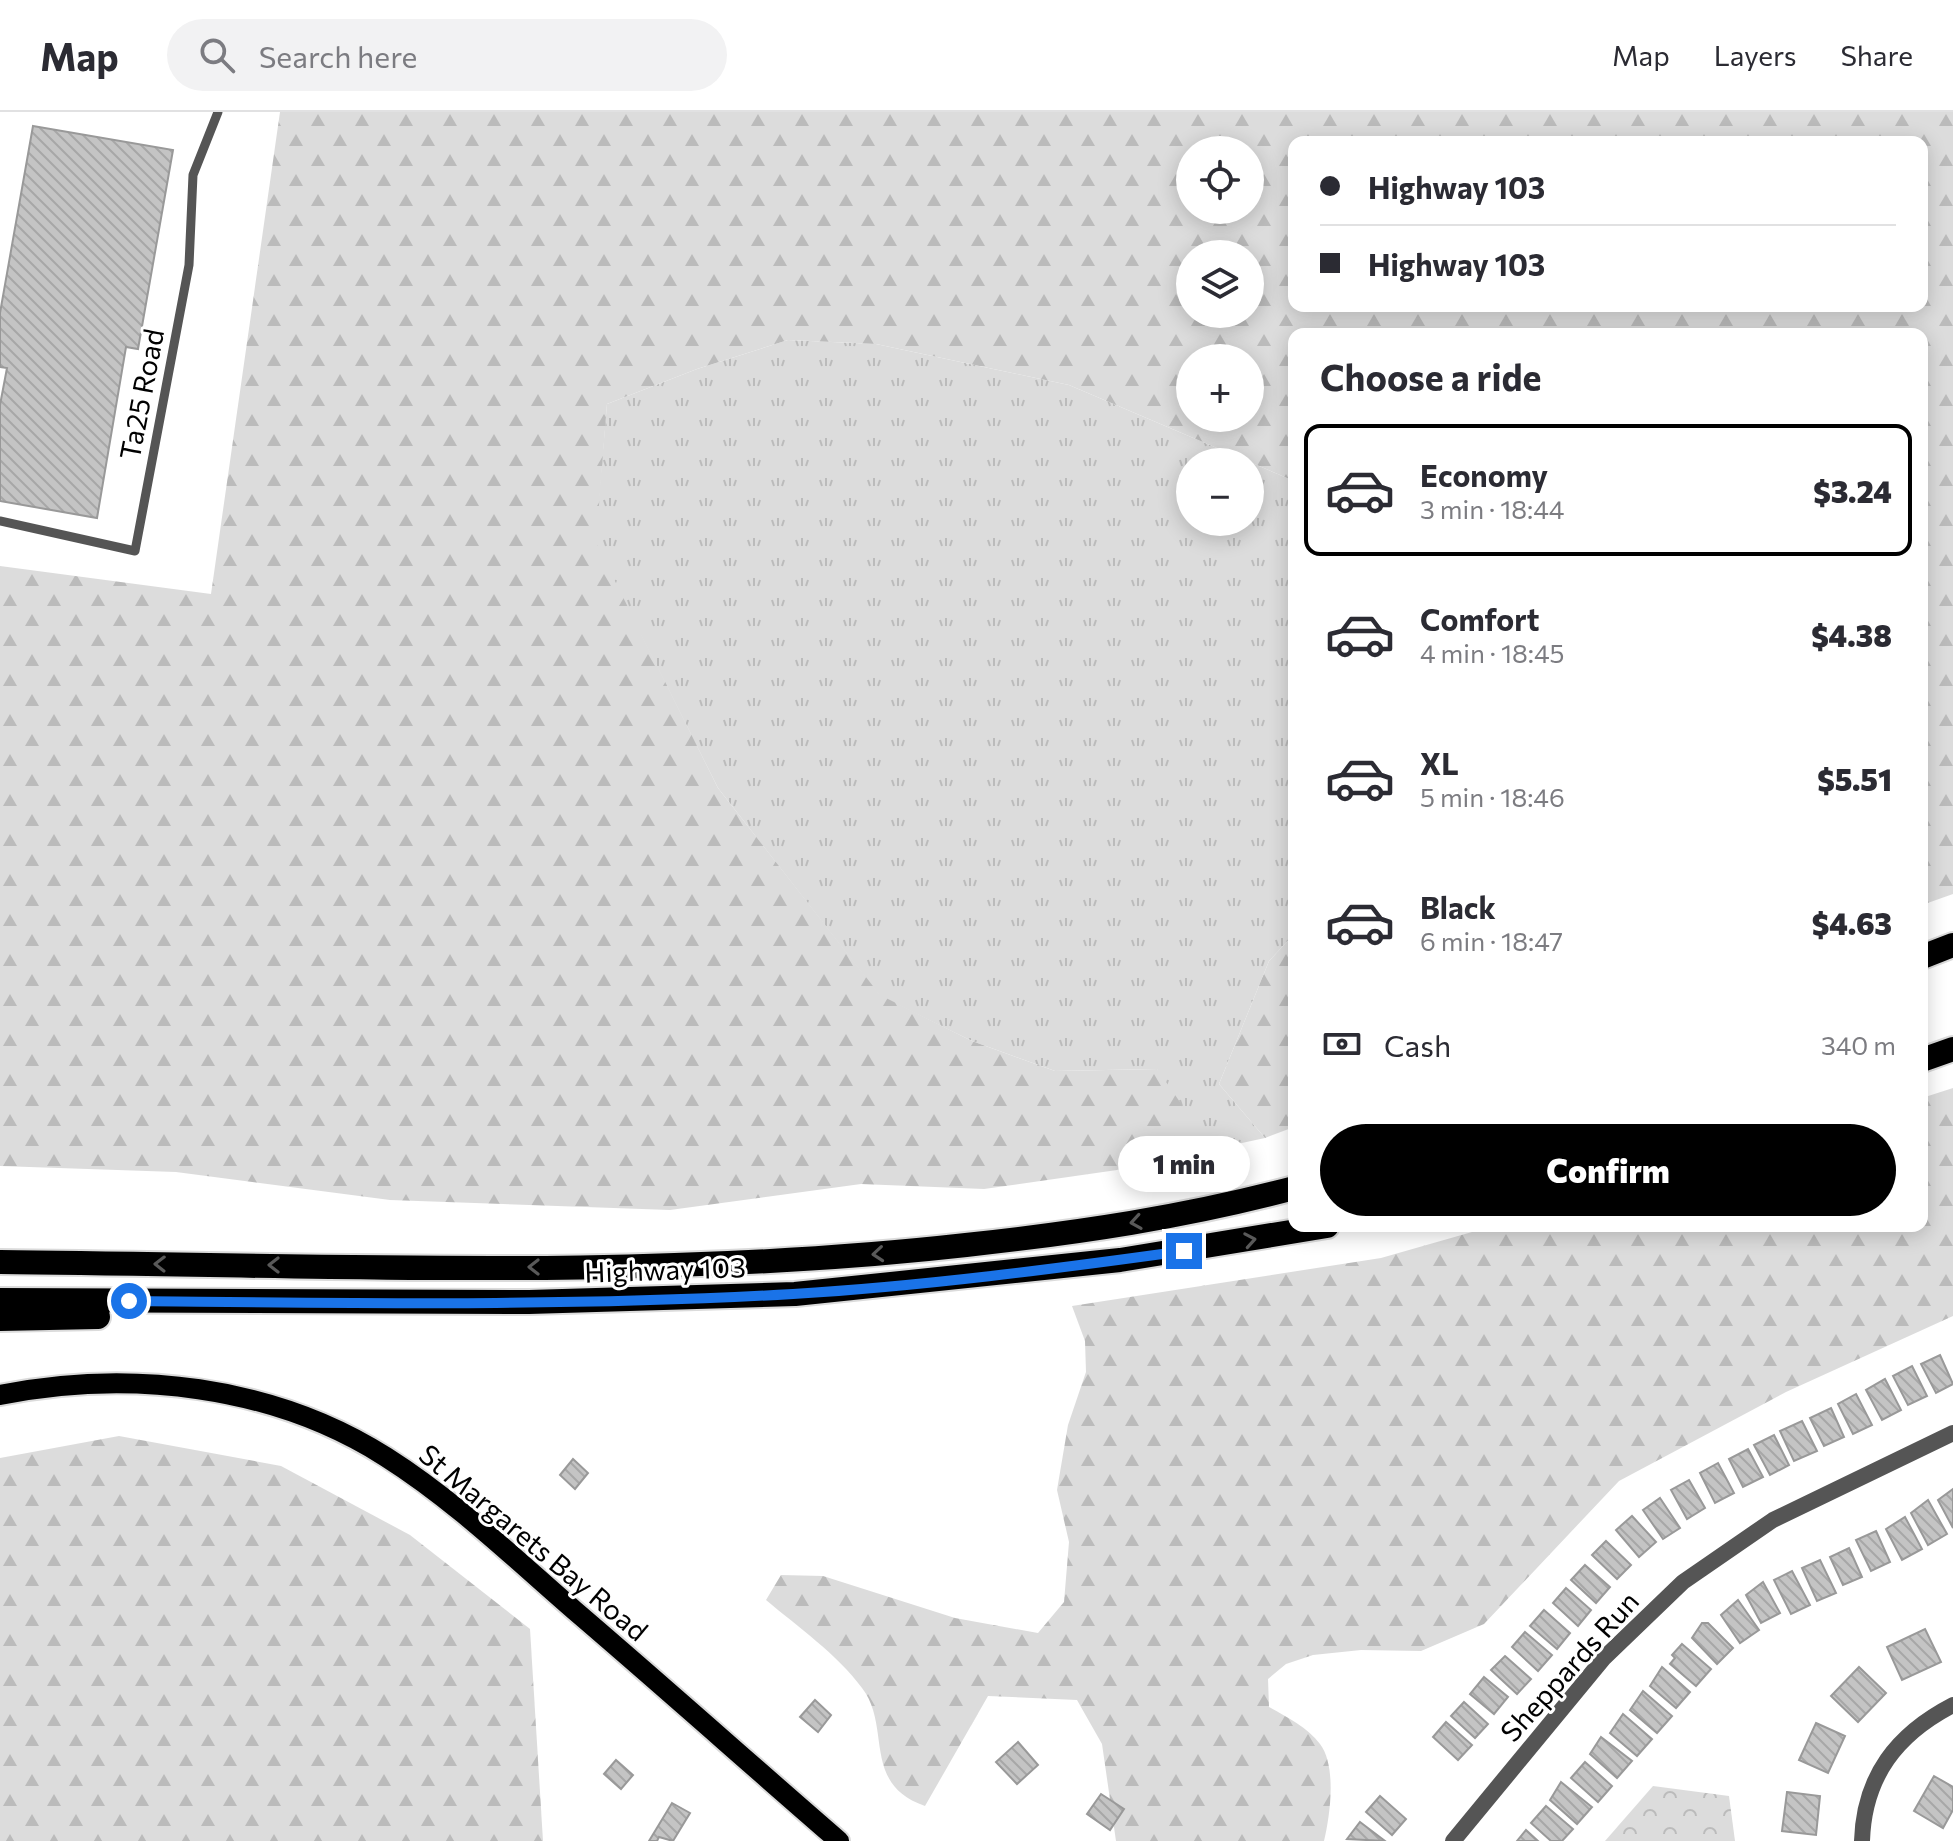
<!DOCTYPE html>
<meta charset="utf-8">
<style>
body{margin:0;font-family:Commissioner,sans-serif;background:#f2f2f3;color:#2b2b33;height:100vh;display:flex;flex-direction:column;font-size:30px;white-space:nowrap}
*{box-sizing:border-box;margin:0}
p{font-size:26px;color:#7c7c81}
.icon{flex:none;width:44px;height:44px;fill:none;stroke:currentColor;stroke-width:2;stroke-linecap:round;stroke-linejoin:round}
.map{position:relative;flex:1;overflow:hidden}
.drawer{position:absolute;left:1288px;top:216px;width:640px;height:904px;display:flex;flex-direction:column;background:#fff;border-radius:16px;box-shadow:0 4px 20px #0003}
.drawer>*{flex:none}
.hud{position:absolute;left:1288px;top:24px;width:640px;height:176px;border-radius:16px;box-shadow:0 4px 20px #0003;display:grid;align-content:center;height:176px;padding:0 32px;background:#fff}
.buttons{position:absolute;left:1176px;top:24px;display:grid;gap:16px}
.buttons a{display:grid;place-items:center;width:88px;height:88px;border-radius:50%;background:#fff;box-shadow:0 4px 20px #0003;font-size:40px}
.end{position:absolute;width:36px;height:36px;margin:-18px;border:10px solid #1a73e8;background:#fff;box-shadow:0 0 0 4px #fff}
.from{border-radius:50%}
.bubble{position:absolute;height:56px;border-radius:28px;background:#fff;box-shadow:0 4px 20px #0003;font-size:26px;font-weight:800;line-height:56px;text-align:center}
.hud b{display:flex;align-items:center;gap:28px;height:76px;font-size:30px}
.hud b+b{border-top:2px solid #e1e1e2}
.hud i{width:20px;height:20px;background:#2b2b33}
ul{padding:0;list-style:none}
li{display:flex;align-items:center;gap:24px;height:132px;margin:0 16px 12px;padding:0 16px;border:4px solid transparent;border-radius:16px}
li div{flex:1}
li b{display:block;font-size:30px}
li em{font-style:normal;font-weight:800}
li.current{border-color:#000}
li>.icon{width:72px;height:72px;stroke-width:1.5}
h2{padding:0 32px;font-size:36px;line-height:96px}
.pay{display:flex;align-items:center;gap:20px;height:88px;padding:0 32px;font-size:30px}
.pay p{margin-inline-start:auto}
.action{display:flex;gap:16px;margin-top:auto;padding:16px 32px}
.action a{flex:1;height:92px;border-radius:48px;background:#000;color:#fff;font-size:32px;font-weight:800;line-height:92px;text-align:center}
header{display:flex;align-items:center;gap:48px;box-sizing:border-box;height:112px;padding:0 40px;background:#fff;border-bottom:2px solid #e1e1e2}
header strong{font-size:38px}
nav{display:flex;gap:44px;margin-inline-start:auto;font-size:28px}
.search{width:560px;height:72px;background:#f2f2f3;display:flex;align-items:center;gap:20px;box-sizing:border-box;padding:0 28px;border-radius:44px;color:#7c7c81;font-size:30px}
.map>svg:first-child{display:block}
</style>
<header>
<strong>Map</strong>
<div class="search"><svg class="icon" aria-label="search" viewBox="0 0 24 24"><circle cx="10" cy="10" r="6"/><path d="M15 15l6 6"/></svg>Search here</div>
<nav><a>Map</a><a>Layers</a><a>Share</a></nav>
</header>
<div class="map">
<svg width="1953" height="1729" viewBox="0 0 1953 1729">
<defs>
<pattern id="grass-tufts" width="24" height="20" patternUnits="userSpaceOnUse" patternTransform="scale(2)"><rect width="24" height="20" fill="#dcdcdc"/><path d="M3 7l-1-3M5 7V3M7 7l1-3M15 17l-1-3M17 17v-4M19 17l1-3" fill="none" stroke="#bbb"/></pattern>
<pattern id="forest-firs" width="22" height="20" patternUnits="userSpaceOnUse" patternTransform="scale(2)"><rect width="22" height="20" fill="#dcdcdc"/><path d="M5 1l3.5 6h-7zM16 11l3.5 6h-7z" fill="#bbb"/></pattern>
<pattern id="park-crowns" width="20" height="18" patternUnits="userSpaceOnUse" patternTransform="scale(2)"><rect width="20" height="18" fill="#dcdcdc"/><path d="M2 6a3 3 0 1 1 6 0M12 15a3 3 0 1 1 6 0" fill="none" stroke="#bbb"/></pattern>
<pattern id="building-back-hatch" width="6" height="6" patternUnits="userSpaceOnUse" patternTransform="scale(2)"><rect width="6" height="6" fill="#c4c4c4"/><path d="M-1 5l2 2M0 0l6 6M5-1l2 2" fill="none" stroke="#a7a7a7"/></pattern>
</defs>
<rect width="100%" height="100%" fill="#fff"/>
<path fill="url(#grass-tufts)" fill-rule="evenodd" d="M788,228L876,232L1069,273L1294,369V822L1269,849L1219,972L1265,1026L1117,1058L1174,1027L1157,957L1055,959L972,929L880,884L718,676L595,431L607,292L697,257ZM1190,350H1250V410H1190Z"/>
<g fill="url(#forest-firs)" fill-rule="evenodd">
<path d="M280,0H1953V782L1922,793V222H1294V369L1069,273L876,232L788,228L697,257L607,292L596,431L718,676L880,883L972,929L1055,959L1157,957L1182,993L1174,1027L1117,1058L984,1077L861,1072L670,1098L390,1088L176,1060L0,1054V454L211,482ZM1294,30H1922V194H1294ZM1190,38H1250V98H1190ZM1190,142H1250V202H1190ZM1190,246H1250V306H1190Z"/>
<polygon points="1294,822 1294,1015 1265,1026 1219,972 1269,849"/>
<path d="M1953,976V1204L1786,1280L1619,1369L1484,1512L1421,1539L1361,1538L1313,1543L1286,1552L1268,1567L1269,1595C1287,1605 1308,1616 1320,1632C1337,1654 1330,1704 1324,1729H1116L1102,1632L1077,1588L988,1584L925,1694C861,1672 892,1615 862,1576C837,1542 798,1515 766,1488L781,1463L823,1464L955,1506L1038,1521L1064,1490L1069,1430L1057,1378L1068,1313L1086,1260L1085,1229L1072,1194L1381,1146L1493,1114H1922V986Z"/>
<polygon points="119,1324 281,1354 410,1423 530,1517 543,1729 0,1729 0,1346"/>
</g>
<polygon fill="url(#park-crowns)" points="1653,1674 1729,1684 1735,1729 1605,1729"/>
<g fill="url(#building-back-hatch)" stroke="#999" stroke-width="2">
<polygon points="33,14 173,38 138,237 126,235 97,406 0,389 0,293 7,256 0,255 0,201"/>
<polygon points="1940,1243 1953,1272 1936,1281 1921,1252"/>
<polygon points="1912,1254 1927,1284 1908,1293 1893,1264"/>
<polygon points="1885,1267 1901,1298 1882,1308 1866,1278"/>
<polygon points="1856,1282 1872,1313 1853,1322 1838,1292"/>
<polygon points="1831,1296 1844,1325 1824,1334 1810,1306"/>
<polygon points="1802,1309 1817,1339 1794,1349 1780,1319"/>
<polygon points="1774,1323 1789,1353 1770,1363 1754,1333"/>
<polygon points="1748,1337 1763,1365 1743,1375 1729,1347"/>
<polygon points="573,1347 588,1361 575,1377 560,1363"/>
<polygon points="1718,1351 1734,1381 1715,1391 1700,1361"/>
<polygon points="1689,1368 1705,1396 1687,1407 1671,1378"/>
<polygon points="1953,1377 1953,1416 1938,1388"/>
<polygon points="1660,1386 1680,1416 1663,1427 1643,1398"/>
<polygon points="1928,1388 1947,1422 1928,1433 1911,1401"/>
<polygon points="1632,1404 1656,1430 1639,1445 1616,1418"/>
<polygon points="1905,1405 1922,1437 1902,1448 1886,1417"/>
<polygon points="1876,1419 1890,1450 1871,1459 1856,1428"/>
<polygon points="1606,1429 1631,1453 1617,1467 1592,1443"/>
<polygon points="1849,1436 1862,1465 1843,1473 1830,1445"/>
<polygon points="1820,1448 1836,1481 1817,1489 1802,1456"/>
<polygon points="1585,1453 1610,1475 1596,1491 1571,1468"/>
<polygon points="1792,1459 1810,1493 1791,1502 1774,1468"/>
<polygon points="1763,1470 1780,1501 1761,1511 1746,1483"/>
<polygon points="1566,1476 1591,1498 1578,1514 1553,1491"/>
<polygon points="1738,1488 1759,1518 1740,1531 1721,1503"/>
<polygon points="1544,1498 1570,1521 1557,1537 1530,1514"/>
<polygon points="1702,1511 1708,1511 1733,1536 1717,1552 1692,1526"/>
<polygon points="1925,1517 1941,1550 1902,1568 1887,1535"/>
<polygon points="1525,1520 1552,1543 1538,1559 1512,1535"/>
<polygon points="1682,1532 1711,1557 1696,1574 1670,1552 1675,1546 1672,1543"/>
<polygon points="1505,1544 1531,1567 1517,1582 1491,1558"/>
<polygon points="1662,1555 1690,1580 1676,1596 1650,1574"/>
<polygon points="1859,1555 1886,1581 1858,1610 1831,1584"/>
<polygon points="1484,1565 1508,1585 1494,1602 1470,1582"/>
<polygon points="1643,1579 1672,1604 1657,1621 1630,1598"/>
<polygon points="815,1588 831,1603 818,1620 800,1605"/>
<polygon points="1464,1590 1488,1612 1475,1626 1451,1604"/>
<polygon points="1623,1602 1652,1627 1637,1644 1610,1621"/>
<polygon points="1446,1610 1472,1633 1458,1648 1433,1625"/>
<polygon points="1816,1611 1845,1624 1828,1661 1799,1648"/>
<polygon points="1601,1625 1632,1649 1617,1666 1590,1642"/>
<polygon points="1018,1630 1038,1653 1017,1672 996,1650"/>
<polygon points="616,1648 633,1663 621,1677 604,1662"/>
<polygon points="1585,1650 1612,1674 1598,1690 1571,1666"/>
<polygon points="1934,1664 1953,1675 1953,1698 1943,1716 1914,1699"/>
<polygon points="1561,1670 1592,1695 1577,1712 1550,1688"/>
<polygon points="1787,1680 1820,1684 1816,1723 1782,1719"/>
<polygon points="1101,1682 1124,1697 1110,1718 1087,1702"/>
<polygon points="1380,1684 1406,1707 1392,1723 1366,1700"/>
<polygon points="672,1691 690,1701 673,1729 659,1725 657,1729 649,1729"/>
<polygon points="1546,1694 1573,1717 1562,1729 1551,1729 1531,1711"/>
<polygon points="1360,1710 1385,1729 1347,1727"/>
<polygon points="1526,1718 1538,1729 1517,1729"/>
</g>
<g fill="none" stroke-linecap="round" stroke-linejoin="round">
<g stroke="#dbdbdb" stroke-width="24">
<path id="primary" d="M0,1283C129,1257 273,1273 386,1345C454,1388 513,1445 574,1498C663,1574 750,1652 839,1729"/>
</g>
<g stroke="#dbdbdb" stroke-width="28">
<g id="motorway">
<polyline points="1922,845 1953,833"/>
<polyline points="1922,948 1953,937"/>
<path d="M0,1150C322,1153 646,1169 966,1133C1077,1121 1186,1105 1294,1076"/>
<polyline points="0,1188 529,1190 795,1182 1120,1148 1327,1114"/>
<polyline points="0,1207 98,1205"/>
</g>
</g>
<polyline stroke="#555" stroke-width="9" points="0,409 135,439 189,153 193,63 218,0"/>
<g stroke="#555" stroke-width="16">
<polyline points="1453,1729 1604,1546 1683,1470 1773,1408 1953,1321"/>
<path d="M1862,1729C1864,1664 1897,1622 1953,1593"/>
</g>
<use href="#primary" stroke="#000" stroke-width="20"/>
<use href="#motorway" stroke="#000" stroke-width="24"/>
</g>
<defs><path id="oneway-chevron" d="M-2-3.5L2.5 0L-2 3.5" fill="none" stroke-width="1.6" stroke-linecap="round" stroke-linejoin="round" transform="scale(2)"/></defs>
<g stroke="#595959">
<use href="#oneway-chevron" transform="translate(1136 1110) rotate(171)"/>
<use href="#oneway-chevron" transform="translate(1250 1128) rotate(-10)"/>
<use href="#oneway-chevron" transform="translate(878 1142) rotate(175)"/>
<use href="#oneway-chevron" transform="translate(160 1152) rotate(-179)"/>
<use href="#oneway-chevron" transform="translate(274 1153) rotate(-180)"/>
<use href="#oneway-chevron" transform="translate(534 1155) rotate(180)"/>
</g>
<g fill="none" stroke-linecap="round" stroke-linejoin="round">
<path stroke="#1a73e8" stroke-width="10" d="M129,1189C350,1191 572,1195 793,1182C924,1174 1054,1157 1184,1139"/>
</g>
<g text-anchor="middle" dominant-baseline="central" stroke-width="6" stroke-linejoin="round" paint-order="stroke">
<g font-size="28" fill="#000" stroke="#fff">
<text transform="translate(141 282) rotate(-79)">Ta25 Road</text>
<text transform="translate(665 1157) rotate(-2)">Highway 103</text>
<text transform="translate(534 1430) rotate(40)">St Margarets Bay Road</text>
<text transform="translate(1569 1554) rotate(-48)">Sheppards Run</text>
</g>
</g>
</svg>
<div class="buttons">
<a><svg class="icon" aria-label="locate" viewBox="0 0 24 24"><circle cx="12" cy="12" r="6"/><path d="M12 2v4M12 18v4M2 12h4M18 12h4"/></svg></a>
<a><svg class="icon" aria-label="layers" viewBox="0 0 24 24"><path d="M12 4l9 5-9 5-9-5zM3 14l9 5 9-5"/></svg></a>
<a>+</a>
<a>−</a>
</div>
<i class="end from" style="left:129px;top:1189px"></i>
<i class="end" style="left:1184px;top:1139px"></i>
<div class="bubble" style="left:1118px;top:1024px;width:132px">1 min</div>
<div class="hud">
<b><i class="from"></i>Highway 103</b>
<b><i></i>Highway 103</b>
</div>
<section class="drawer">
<h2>Choose a ride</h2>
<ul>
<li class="current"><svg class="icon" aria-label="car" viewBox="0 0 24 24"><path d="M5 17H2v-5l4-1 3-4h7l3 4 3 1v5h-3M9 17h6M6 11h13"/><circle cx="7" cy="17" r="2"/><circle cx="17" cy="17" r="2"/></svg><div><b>Economy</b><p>3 min · 18:44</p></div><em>$3.24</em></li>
<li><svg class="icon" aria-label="car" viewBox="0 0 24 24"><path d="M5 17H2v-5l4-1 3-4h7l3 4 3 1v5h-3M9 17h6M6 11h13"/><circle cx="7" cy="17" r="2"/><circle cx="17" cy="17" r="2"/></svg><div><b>Comfort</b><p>4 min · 18:45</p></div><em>$4.38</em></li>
<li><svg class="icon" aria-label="car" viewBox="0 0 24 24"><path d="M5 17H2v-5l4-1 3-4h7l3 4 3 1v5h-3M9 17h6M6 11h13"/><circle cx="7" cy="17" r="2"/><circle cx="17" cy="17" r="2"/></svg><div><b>XL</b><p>5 min · 18:46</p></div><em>$5.51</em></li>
<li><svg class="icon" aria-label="car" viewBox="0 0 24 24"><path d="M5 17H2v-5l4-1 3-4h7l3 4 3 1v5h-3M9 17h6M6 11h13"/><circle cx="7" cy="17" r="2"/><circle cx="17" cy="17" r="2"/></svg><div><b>Black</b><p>6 min · 18:47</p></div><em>$4.63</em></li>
</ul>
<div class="pay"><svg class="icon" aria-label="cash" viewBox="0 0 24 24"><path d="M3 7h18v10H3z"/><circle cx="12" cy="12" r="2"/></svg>Cash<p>340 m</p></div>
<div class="action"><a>Confirm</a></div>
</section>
</div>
